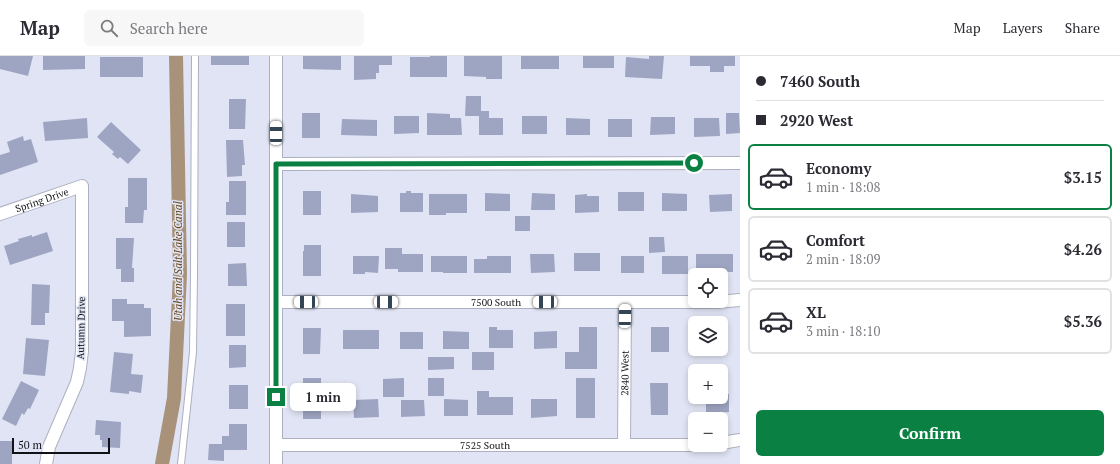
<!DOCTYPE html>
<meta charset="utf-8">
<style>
body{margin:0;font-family:"PT Serif",serif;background:#f7f7f7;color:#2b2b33;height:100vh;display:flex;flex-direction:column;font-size:15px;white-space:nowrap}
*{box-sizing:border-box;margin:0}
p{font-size:13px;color:#7c7c81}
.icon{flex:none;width:22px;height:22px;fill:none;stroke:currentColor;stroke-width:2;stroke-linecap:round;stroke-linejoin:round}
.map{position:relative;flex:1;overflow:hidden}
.sheet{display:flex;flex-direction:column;background:#fff;width:380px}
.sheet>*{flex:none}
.hud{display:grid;align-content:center;height:88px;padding:0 16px;background:#fff}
.controls{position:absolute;left:688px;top:212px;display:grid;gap:8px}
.controls a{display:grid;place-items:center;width:40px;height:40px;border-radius:6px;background:#fff;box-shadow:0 2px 6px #0003;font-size:20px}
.scale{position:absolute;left:12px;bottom:10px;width:98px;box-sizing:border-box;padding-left:4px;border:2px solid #111218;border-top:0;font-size:11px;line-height:14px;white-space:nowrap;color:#111218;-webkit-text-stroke:3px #e0e4f4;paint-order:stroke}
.end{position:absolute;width:18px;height:18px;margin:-9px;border:5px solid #0b8043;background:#fff;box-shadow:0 0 0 2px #fff}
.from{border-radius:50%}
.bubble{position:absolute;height:28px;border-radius:6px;background:#fff;box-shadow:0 2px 6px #0003;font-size:13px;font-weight:700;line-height:28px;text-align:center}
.car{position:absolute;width:12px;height:24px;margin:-12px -6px;border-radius:5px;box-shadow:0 0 3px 1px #0007;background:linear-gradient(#fff 24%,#345 0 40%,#fff 0 76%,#345 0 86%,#fff 0)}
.hud b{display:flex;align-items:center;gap:14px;height:38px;font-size:15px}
.hud b+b{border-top:1px solid #e1e1e2}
.hud i{width:10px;height:10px;background:#2b2b33}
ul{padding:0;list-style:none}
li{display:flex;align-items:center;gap:12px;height:66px;margin:0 8px 6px;padding:0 8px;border:2px solid #e1e1e2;border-radius:6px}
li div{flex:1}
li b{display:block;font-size:15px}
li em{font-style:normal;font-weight:700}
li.active{border-color:#0b8043}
li>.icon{width:36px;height:36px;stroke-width:1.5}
.button{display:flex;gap:8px;margin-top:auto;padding:8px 16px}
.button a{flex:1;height:46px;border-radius:6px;background:#0b8043;color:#fff;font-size:16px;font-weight:700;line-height:46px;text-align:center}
header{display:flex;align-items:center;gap:24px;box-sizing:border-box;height:56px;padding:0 20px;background:#fff;border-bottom:1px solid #e1e1e2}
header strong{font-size:19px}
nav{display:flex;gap:22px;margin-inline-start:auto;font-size:14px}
.search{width:280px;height:36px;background:#f7f7f7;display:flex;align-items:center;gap:10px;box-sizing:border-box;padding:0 14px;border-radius:6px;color:#7c7c81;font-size:15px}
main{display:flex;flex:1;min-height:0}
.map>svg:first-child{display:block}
</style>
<header>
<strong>Map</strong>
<div class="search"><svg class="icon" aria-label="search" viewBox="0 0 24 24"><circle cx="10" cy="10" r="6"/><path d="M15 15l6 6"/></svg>Search here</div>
<nav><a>Map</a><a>Layers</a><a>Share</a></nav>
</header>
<main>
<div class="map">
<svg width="740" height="408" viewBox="0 0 740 408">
<rect width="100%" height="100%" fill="#e0e4f4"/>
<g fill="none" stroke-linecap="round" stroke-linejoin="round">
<polyline stroke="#a8927a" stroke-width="14" points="162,408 174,342 180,218 176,0"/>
</g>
<g fill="#9ea5c2">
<polygon points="0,0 33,0 28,20 0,13"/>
<polygon points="43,0 85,0 85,13 43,14"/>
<rect x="211" y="0" width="38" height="9"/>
<polygon points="303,0 341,0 341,14 303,13"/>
<polygon points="354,0 392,0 392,9 379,9 379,17 376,17 376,23 354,24"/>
<polygon points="430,0 447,0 447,21 410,21 410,1 430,1"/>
<polygon points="464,0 502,0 502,23 486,23 486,21 464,20"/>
<rect x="521" y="0" width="38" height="13"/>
<rect x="583" y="0" width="31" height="12"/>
<polygon points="649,0 664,0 662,23 625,21 626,1 649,3"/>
<polygon points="690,0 735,0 735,10 724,10 724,16 710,16 710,10 690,10"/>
<rect x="100" y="1" width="43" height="20"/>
<polygon points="466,40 481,40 481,55 489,55 489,62 503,62 503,79 479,79 479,60 465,60"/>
<polygon points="229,43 246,43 245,73 229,73"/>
<rect x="302" y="57" width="18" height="25"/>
<polygon points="427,57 450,58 450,62 461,62 462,79 427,79"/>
<polygon points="726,57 739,57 740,77 726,78"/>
<polygon points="394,60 419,60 419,77 394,78"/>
<rect x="522" y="60" width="25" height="18"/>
<polygon points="651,61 675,61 675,78 650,79"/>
<polygon points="87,62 88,82 45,85 43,66"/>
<polygon points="566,62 590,63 590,79 566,79"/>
<polygon points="694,62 719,62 720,80 694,81"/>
<polygon points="342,63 377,64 377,80 341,79"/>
<rect x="608" y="63" width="24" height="18"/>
<polygon points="111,66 141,94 128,108 120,101 118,103 112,98 114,96 97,81"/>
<polygon points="23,80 24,85 31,83 38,106 0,119 0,99 10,96 7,86"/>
<polygon points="226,84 243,84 245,109 242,109 242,120 227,121"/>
<polygon points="128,122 147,122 147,154 144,154 143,167 125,167 125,151 128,151"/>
<polygon points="229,125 246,125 246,159 226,159 226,146 229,146"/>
<rect x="303" y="135" width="18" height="24"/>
<polygon points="406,135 411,135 411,137 423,137 423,156 400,156 400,137 406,137"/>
<rect x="618" y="136" width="26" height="19"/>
<polygon points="485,137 510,138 510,155 485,155"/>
<polygon points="532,137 555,138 555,154 531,154"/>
<polygon points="662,137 687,138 687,155 662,155"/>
<polygon points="351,138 378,140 378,156 351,157"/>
<polygon points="429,138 467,138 467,157 446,157 446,159 429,159"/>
<polygon points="587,138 587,140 599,140 599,156 575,157 575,139"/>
<polygon points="732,138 732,155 710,156 709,139"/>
<rect x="515" y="160" width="15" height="15"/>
<rect x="227" y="166" width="18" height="25"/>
<polygon points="47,176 53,195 10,209 4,190 19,185 18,183 32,179 32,181"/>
<polygon points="649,181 664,181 665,196 649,197"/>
<polygon points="116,182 134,182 132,212 134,212 134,226 121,226 121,213 116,213"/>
<polygon points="304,189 321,189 321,220 303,220 303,195 304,195"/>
<polygon points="385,192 402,192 402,198 423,198 423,216 398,216 398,213 385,213"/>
<rect x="574" y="197" width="26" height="18"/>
<polygon points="530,198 554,198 555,216 531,217"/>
<rect x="696" y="198" width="37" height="18"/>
<polygon points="353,200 379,200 378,217 365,216 365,218 353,218"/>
<polygon points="431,200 467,200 467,217 443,217 443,216 431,216"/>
<polygon points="487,200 511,200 511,217 474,217 474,203 487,203"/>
<rect x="621" y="200" width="23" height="17"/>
<rect x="662" y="200" width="26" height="18"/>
<polygon points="246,207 247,230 228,230 228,208"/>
<polygon points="32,228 50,229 49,257 45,257 45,269 31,269"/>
<polygon points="112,243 127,243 127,248 144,248 144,252 151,252 151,280 124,281 124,265 112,265"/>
<rect x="226" y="248" width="19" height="32"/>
<polygon points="489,271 497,271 497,274 513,274 513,292 489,292"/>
<polygon points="579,271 597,271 597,313 565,313 565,296 579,296"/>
<rect x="651" y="271" width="18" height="25"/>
<polygon points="303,272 321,272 320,298 303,298"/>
<rect x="343" y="274" width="36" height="19"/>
<polygon points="443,275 469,276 469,293 443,293"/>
<polygon points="557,275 557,292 534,293 534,276"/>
<rect x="400" y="276" width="23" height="17"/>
<rect x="721" y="276" width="6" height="17"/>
<polygon points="26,282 49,284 45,320 23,318"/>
<polygon points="229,289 246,289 246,311 229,312"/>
<polygon points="114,296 133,298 131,318 143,319 141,337 129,335 129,338 110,336"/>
<rect x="472" y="296" width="22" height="18"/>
<polygon points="428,301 454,301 454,313 428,314"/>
<rect x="303" y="322" width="18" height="41"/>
<polygon points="404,322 404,341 383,341 383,323"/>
<rect x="428" y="322" width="16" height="18"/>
<rect x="576" y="322" width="19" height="40"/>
<polygon points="21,325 39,334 30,353 28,352 24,359 22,357 16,370 2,363"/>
<polygon points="650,327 668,327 668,359 651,359"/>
<rect x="229" y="329" width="19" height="24"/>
<polygon points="477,335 489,335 489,341 513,341 513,359 477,359"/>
<polygon points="721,338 729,338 729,356 706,358 706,341 721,341"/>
<polygon points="378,343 379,361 354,362 353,344"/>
<polygon points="444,343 468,344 468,360 444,360"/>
<polygon points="531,343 557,343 557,360 531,362"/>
<polygon points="401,344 424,344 425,360 401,361"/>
<polygon points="96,364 121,366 120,392 102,391 102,384 100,384 100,379 95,379"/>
<polygon points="229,368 247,368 247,394 224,394 224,405 208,404 209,388 222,388 222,380 229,380"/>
<rect x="0" y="385" width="12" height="23"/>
</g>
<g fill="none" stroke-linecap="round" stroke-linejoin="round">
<g stroke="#adb0c0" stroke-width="8">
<polyline id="service" points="181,408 193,296 194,219 195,0"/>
</g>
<g stroke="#adb0c0" stroke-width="14">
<g id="minor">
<polyline points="276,0 276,408"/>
<polyline points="276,108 740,107"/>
<path id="s1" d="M0,158L82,130V295L80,312L77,326L49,391L46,408"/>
<path id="s2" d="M276,246H717L740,244"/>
<polyline points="721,387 740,384"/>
<path id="s3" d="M276,389H695"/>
<path id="s4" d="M624,389L625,246"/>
</g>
</g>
<use href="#service" stroke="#fff" stroke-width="6"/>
<use href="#minor" stroke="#fff" stroke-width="12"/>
</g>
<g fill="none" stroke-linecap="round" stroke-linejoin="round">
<polyline stroke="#0b8043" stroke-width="5" points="276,341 276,108 694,107"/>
</g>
<g text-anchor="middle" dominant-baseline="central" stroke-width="3" stroke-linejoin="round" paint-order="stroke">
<g font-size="10" fill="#111218" stroke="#e0e4f4">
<text stroke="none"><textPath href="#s1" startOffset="44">Spring Drive</textPath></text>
<text stroke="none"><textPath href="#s2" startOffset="220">7500 South</textPath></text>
<text transform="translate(81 272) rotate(-89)">Autumn Drive</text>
<text stroke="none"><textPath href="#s4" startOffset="72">2840 West</textPath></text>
<text stroke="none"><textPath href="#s3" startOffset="209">7525 South</textPath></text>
</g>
<g font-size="11" font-style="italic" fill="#654419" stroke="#e0e4f4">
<text transform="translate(178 205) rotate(-90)">Utah and Salt Lake Canal</text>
</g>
</g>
</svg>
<div class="controls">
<a><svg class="icon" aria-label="locate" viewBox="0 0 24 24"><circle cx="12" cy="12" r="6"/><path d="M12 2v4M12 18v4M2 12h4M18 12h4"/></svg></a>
<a><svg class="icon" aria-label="layers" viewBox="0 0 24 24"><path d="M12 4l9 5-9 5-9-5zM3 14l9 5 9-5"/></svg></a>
<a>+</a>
<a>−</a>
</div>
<div class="scale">50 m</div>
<i class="end from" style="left:694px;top:107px"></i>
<i class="end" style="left:276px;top:341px"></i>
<div class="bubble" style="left:290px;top:327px;width:66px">1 min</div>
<i class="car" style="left:276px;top:77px;rotate:0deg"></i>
<i class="car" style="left:306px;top:246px;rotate:270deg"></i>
<i class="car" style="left:386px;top:246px;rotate:90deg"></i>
<i class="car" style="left:545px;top:246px;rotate:270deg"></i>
<i class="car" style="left:625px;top:260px;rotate:1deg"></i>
</div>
<section class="sheet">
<div class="hud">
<b><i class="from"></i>7460 South</b>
<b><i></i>2920 West</b>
</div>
<ul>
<li class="active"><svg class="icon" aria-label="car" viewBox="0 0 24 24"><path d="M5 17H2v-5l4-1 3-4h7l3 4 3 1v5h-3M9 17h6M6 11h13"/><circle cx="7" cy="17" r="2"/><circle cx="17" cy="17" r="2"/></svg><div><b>Economy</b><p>1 min · 18:08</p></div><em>$3.15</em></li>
<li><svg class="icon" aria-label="car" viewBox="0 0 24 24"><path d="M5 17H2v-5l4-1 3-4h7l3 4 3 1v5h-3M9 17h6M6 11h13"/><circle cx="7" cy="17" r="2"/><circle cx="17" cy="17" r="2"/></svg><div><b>Comfort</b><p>2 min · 18:09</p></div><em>$4.26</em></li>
<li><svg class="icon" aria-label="car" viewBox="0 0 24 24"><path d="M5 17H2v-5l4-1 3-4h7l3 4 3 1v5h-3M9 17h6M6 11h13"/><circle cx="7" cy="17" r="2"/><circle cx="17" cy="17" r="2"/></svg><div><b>XL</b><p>3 min · 18:10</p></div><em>$5.36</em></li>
</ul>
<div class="button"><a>Confirm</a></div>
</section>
</main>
